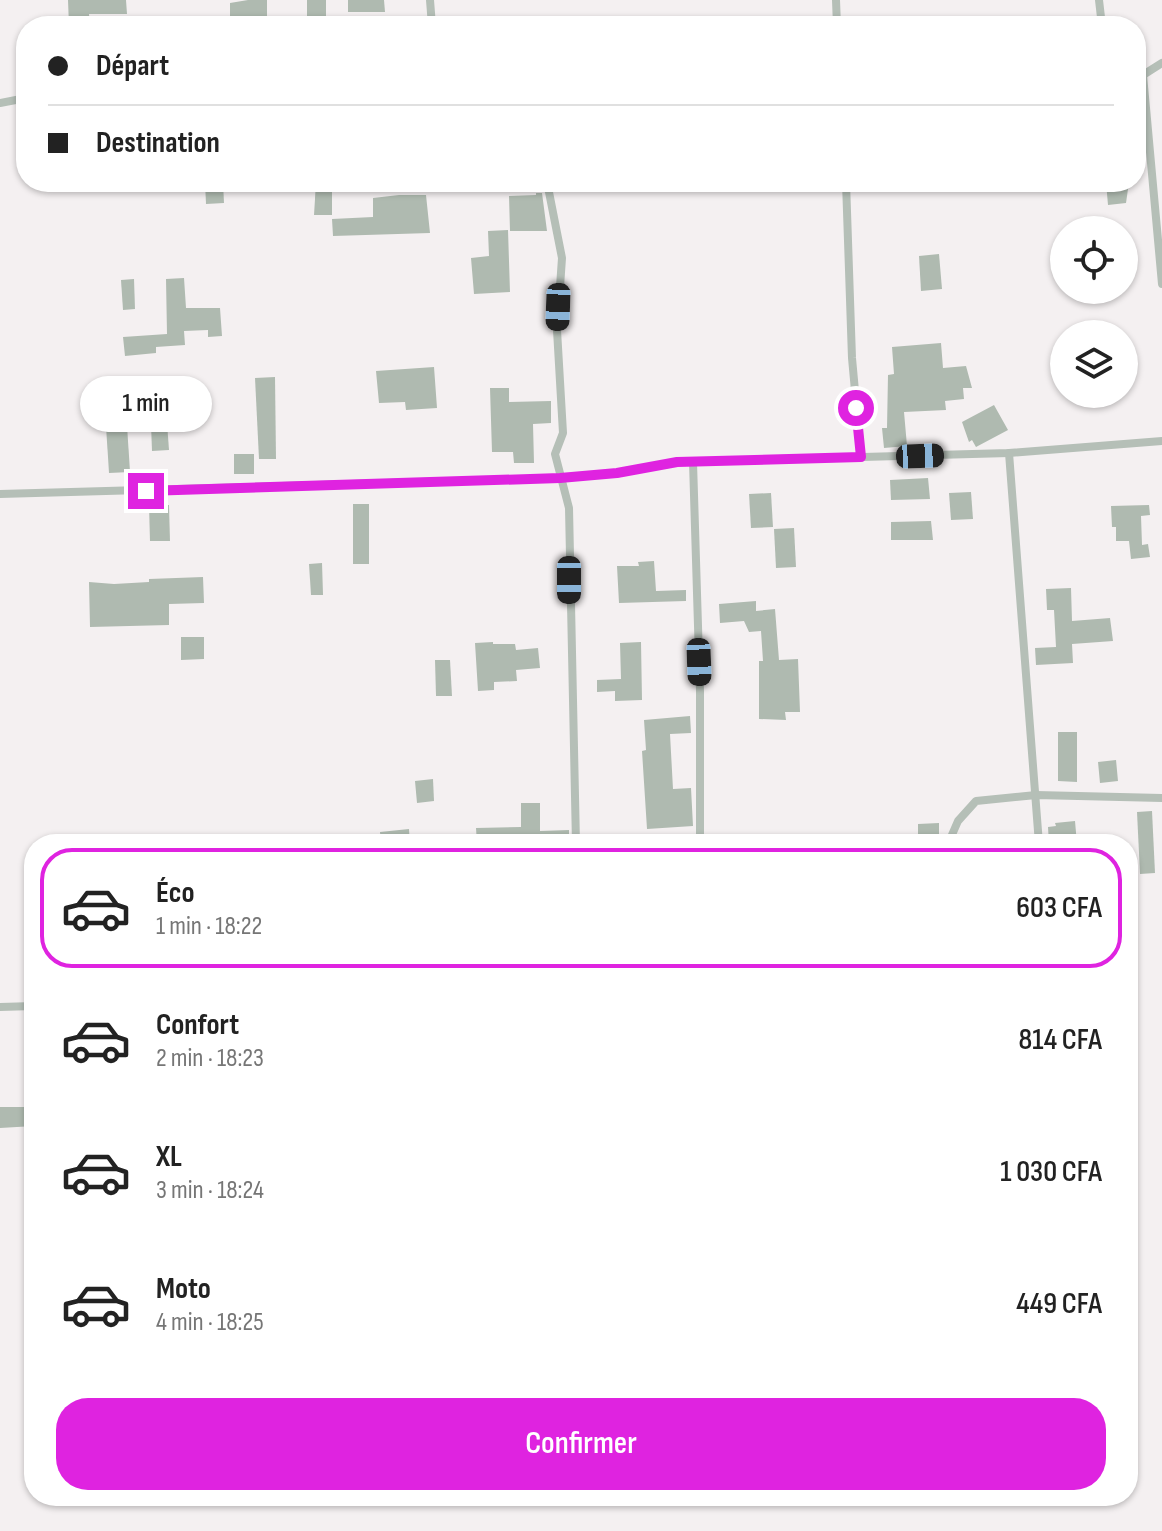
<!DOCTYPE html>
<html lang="fr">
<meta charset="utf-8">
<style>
body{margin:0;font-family:"Sofia Sans Condensed",sans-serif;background:#f6f6f6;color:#222;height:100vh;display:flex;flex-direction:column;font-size:30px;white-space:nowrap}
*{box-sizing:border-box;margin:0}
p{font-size:26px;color:#767676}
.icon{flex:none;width:44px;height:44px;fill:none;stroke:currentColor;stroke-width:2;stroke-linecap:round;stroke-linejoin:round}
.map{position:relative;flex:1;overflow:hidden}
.details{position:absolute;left:24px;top:834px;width:1114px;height:672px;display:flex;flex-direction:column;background:#fff;border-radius:32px;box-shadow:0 2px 6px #0004}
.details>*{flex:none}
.top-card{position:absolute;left:16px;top:16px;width:1130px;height:176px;border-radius:32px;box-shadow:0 2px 6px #0004;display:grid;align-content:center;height:176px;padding:0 32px;background:#fff}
.fabs{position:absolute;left:1050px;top:216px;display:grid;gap:16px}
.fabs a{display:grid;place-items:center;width:88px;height:88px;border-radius:50%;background:#fff;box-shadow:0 2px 6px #0004;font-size:40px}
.end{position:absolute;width:36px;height:36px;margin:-18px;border:10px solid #df23e0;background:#fff;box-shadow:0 0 0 4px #fff}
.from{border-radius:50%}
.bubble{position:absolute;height:56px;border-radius:28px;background:#fff;box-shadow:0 2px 6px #0004;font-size:26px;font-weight:600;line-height:56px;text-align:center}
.car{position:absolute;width:24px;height:48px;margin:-24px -12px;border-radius:10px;box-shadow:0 0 6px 2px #0007;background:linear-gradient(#222 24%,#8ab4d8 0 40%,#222 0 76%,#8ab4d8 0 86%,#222 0)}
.top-card b{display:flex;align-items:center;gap:28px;height:76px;font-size:30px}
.top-card b+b{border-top:2px solid #e0e0e0}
.top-card i{width:20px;height:20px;background:#222}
ul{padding:14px 0 0;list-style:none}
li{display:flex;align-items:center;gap:24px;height:120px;margin:0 16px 12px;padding:0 16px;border:4px solid transparent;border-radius:32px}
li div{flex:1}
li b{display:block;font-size:30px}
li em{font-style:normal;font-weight:600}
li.current{border-color:#df23e0}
li>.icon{width:72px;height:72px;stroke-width:1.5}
.action{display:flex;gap:16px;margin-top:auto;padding:16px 32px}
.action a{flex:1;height:92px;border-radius:32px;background:#df23e0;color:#fff;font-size:32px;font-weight:600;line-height:92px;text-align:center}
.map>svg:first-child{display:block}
</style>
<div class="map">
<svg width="1162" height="1531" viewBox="0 0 1162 1531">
<rect width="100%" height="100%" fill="#f4f0f1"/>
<g fill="#afbab0">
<polygon points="68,0 126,0 127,14 89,14 90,26 69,26"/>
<polygon points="248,0 267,0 267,26 230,26 230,3"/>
<rect x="307" y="0" width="19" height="26"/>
<polygon points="348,0 384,0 385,12 348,12"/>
<polygon points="205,182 223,182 224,203 206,204"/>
<polygon points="316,182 332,182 332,215 314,215"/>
<polygon points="1106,182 1129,182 1126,203 1108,205"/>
<polygon points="536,193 542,193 547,231 510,231 509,196 536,195"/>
<polygon points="399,195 426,195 430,233 333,236 332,219 373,217 373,198"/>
<polygon points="508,230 510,292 474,294 471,258 489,256 488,231"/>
<polygon points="939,254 942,289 921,291 919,256"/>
<polygon points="184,278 186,308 220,308 222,336 208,337 208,330 184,331 185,345 156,347 156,353 125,356 123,337 167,334 166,279"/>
<polygon points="134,279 135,309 123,310 121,280"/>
<polygon points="941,343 943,368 966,366 972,388 963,388 964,399 945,401 946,410 904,412 907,446 884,448 882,428 887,428 888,375 894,374 892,347"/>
<polygon points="434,367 437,408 406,410 405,402 379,403 376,371"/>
<polygon points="275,377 276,459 259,459 255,378"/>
<polygon points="490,388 509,388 509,402 551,401 551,423 533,424 534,463 514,463 513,452 492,452"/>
<polygon points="994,405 1008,430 976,447 972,440 969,442 962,422"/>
<polygon points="167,423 169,450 152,451 151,424"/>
<polygon points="127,425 130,472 109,473 106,426"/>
<rect x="234" y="454" width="20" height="20"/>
<polygon points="928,478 930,499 891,500 890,480"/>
<polygon points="971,492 973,519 951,520 949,493"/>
<polygon points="771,493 773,527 751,528 749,494"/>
<rect x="353" y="504" width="16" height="60"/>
<polygon points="149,505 169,505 170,541 150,541"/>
<polygon points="1149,505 1150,515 1141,516 1142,545 1148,544 1150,557 1131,559 1129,541 1116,541 1116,527 1112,527 1111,506"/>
<polygon points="931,521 933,540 891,540 891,522"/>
<polygon points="794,528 796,567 776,568 774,529"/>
<polygon points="654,561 656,591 686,590 686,601 619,603 617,566 639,566 638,562"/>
<polygon points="322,563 323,595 311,595 309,564"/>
<polygon points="203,577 204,603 169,604 169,625 90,627 89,582 114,584 149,582 149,579"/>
<polygon points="1071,588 1072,621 1110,618 1113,641 1072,644 1073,663 1036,665 1035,648 1056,647 1054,610 1047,610 1046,589"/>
<polygon points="756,601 756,611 775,609 779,660 798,659 800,712 785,712 786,720 759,719 759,661 763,661 761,631 749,632 744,621 720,623 719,604"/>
<polygon points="181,637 204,637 204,659 181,660"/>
<polygon points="493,642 493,644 515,644 516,650 538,648 540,668 516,670 517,681 494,682 494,690 478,691 475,643"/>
<polygon points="641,642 642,700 615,701 615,691 597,692 597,680 621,679 620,643"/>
<polygon points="435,660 450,660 452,696 436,696"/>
<polygon points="690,716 691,733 670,734 673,789 691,788 693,826 647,829 642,751 646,750 644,720"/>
<polygon points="1058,732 1077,732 1077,782 1058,781"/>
<polygon points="1116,760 1118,781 1100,783 1098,762"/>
<polygon points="433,779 434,801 417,803 415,781"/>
<polygon points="521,803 540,803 540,831 569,830 569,842 477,844 476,828 521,827"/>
<polygon points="1152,811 1155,873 1140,874 1137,812"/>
<polygon points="1075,821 1077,844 1049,844 1048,827 1056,826 1055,823"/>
<polygon points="939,823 939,844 918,844 918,824"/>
<polygon points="409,829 410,844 381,844 380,832"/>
<polygon points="0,1107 34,1107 34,1126 0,1128"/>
</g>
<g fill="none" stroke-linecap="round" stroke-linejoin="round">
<g stroke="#b5bfb7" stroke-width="8">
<polyline points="430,0 432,26"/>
<polyline points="836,0 837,26"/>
<polyline points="1099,0 1102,26"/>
<polyline points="1136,66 1143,75 1162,63"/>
<polyline points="1143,75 1162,284"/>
<polyline points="0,103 26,98"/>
<polyline points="547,182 562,258 557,330 563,433 555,454 569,508 576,844"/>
<polyline points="846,182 852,358 861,457"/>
<polyline points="1009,453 1039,844"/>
<polyline points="693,462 700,691 700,844"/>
<polyline points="0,494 560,478 617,473 677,462 1009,453 1162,441"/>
<polyline points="948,844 958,821 976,801 1036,795 1162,798"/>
<polyline points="0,1007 34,1006"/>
</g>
</g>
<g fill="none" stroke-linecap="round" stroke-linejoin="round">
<polyline stroke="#df23e0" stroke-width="10" points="146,491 560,478 617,473 677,462 861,457 856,408"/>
</g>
</svg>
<div class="fabs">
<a><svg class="icon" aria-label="locate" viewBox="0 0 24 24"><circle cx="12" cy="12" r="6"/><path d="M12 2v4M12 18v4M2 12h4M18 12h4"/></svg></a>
<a><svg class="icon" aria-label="layers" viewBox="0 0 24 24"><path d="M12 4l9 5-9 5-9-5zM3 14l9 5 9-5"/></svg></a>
</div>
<i class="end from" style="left:856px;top:408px"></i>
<i class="end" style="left:146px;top:491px"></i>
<div class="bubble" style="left:80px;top:376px;width:132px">1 min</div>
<i class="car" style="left:558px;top:307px;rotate:182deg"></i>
<i class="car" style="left:920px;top:456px;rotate:88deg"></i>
<i class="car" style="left:569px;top:580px;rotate:180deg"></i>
<i class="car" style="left:699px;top:662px;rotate:178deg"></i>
<div class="top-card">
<b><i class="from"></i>Départ</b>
<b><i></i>Destination</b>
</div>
<section class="details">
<ul>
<li class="current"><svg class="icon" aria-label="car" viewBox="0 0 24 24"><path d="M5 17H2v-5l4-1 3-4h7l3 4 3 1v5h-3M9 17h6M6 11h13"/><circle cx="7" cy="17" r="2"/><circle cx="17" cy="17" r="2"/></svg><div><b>Éco</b><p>1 min · 18:22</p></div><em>603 CFA</em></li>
<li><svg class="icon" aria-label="car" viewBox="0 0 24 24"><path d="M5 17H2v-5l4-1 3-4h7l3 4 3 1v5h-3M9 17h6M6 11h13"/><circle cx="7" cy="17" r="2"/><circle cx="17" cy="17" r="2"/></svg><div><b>Confort</b><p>2 min · 18:23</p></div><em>814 CFA</em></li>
<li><svg class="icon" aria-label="car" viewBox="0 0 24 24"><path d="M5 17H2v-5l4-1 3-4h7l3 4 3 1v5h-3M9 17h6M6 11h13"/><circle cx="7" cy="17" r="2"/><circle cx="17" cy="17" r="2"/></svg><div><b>XL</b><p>3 min · 18:24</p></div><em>1 030 CFA</em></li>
<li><svg class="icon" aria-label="car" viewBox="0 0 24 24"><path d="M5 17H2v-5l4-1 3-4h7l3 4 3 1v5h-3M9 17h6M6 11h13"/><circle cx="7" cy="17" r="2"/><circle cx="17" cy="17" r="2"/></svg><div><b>Moto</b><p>4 min · 18:25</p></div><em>449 CFA</em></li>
</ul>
<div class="action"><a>Confirmer</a></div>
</section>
</div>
